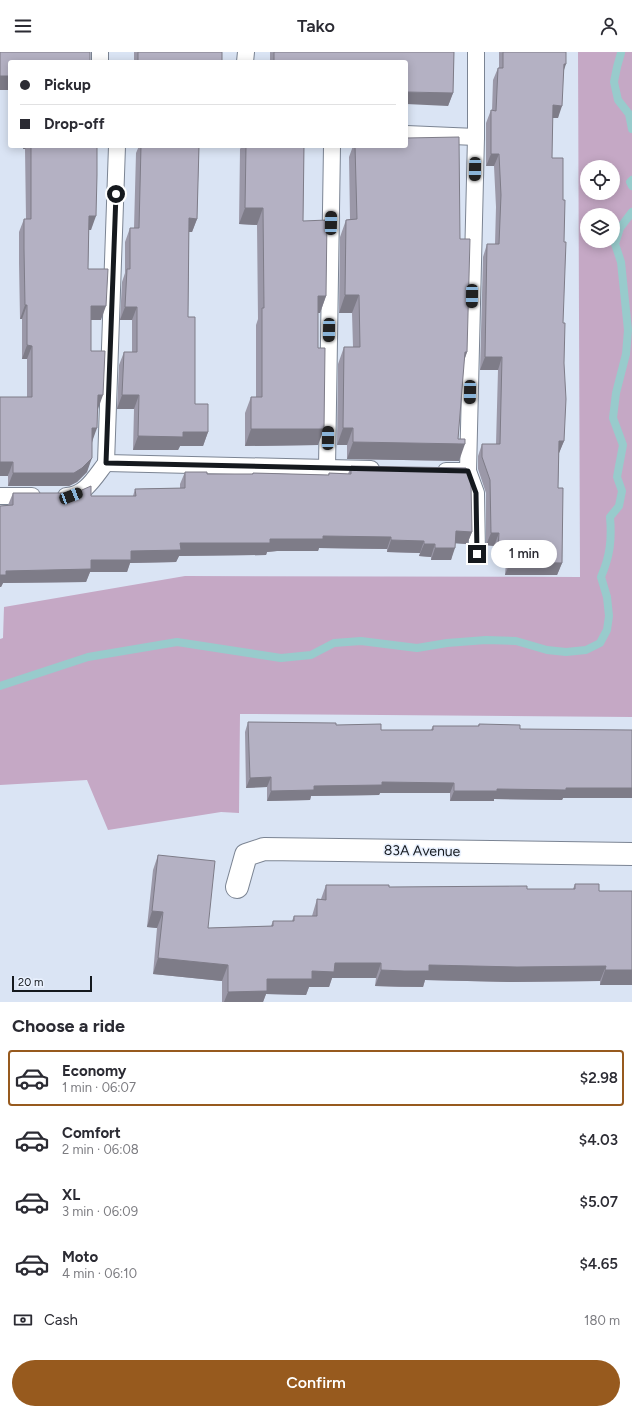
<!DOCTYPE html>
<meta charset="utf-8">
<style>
body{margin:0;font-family:Figtree,sans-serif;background:#f2f2f3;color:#2b2b33;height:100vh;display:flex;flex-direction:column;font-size:15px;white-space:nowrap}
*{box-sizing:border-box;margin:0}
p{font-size:13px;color:#7c7c81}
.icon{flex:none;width:22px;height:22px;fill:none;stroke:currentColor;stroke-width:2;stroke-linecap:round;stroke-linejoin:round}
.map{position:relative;height:950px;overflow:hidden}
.details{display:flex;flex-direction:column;background:#fff;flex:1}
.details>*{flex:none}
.banner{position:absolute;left:8px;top:8px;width:400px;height:88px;border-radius:4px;box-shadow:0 2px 10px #0003;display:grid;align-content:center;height:88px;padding:0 12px;background:#fff}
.fabs{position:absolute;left:580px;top:108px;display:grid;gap:8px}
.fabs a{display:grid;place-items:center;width:40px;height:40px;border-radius:50%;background:#fff;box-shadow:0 2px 10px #0003;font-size:20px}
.scale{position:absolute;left:12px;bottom:10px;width:80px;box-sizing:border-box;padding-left:4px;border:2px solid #15191e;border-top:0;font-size:11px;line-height:14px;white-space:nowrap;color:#15191e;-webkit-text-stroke:3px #e9f1fe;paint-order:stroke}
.end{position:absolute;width:18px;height:18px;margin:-9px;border:5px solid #15191e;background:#fff;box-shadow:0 0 0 2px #fff}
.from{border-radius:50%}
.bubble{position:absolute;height:28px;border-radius:14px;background:#fff;box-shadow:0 2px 10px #0003;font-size:13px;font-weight:600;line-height:28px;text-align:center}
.car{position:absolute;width:12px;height:24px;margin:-12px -6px;border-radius:5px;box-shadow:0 0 3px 1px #0007;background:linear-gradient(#222 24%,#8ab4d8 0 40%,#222 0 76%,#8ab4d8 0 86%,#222 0)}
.banner b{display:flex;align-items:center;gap:14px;height:38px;font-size:15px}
.banner b+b{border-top:1px solid #e1e1e2}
.banner i{width:10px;height:10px;background:#2b2b33}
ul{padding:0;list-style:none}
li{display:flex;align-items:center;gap:12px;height:56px;margin:0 8px 6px;padding:0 4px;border:2px solid transparent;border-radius:4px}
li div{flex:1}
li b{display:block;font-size:15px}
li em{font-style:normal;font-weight:600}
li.on{border-color:#975a1e}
li>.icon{width:36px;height:36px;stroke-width:1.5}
h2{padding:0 12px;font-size:18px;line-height:48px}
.pay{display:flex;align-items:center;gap:10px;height:44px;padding:0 12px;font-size:15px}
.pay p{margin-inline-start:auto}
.action{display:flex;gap:8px;margin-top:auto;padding:8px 12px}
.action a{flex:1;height:46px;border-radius:24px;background:#975a1e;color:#fff;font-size:16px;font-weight:600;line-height:46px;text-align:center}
header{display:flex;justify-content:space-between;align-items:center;height:52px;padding:0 12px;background:#fff;font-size:18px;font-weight:600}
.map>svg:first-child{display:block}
</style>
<header><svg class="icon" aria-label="menu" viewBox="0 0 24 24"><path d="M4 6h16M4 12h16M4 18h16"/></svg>Tako<svg class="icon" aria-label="person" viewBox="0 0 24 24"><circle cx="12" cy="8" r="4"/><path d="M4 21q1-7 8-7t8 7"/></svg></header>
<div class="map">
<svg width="632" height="950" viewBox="0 0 632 950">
<rect width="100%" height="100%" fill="#dae4f4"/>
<path fill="#c5a8c5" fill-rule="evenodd" d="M578,0H632V665L240,662L239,761L221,760L108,778L87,728L0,733V587L3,586L4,555L185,524L580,525ZM587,115H613V141H587ZM587,163H613V189H587Z"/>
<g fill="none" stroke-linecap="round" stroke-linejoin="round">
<g stroke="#98cbcc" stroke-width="8">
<polyline points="621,1 617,15 614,30 618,48 629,62 632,77"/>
<polyline points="632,128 630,130 632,134"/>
<path d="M0,634L88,605L177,590L281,606L311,603L334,591L361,589L417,596L447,591L486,588L516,589L547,598L566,600L586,598L600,591L607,578L609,564L607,545L601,525C610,504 612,488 610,465L619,454L622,439L617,425L623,393L613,366L616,341L626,302L628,278L621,210L615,192L620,176L632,160"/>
</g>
<g stroke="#7b8493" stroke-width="18">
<g id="lane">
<polyline points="100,10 100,0"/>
<polyline points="245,10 246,0"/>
<polyline points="406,82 476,85"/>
<polyline points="117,94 106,411 371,417"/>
<polyline points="327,416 332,94"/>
<polyline points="446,419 468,419 476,85 476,1"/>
<polyline points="468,419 476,441 477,502"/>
<polyline points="0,444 32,444"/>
<path d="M66,444C85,444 95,425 106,411"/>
</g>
</g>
<g stroke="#7b8493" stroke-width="24">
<polyline id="street" points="237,835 246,803 264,797 632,802"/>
</g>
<use href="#lane" stroke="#fff" stroke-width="16"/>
<use href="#street" stroke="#fff" stroke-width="22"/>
</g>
<g fill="#9b98a8">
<rect x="134" y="0" width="88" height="10"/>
<polygon points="270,0 454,0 453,41 448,54 406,10 270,10"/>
<polygon points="499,0 566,0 558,66 552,66 552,106 563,271 564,311 564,389 559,401 558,436 562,511 557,523 505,523 506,510 494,510 494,494 486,493 486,441 478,417 478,404 482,392 496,392 498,318 480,318 483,205 487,192 495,192 496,155 494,114 486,114 486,71 491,58 492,59 493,28 498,16 499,16"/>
<polygon points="23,94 97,94 91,178 89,178 88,217 101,268 91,268 91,299 98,357 87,420 77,430 69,434 8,434 8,424 27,345 27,307 22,307 22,267 20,267 19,211 19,180 24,167 26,167 25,97 23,97"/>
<polygon points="139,94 199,94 197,167 192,180 189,180 188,265 195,352 208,380 203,394 180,394 178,398 133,398 134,357 117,357 119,313 124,300 132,300 132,268 120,268 122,230 125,221 125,190 130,176 134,176 136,101"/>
<polygon points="242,94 304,94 303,169 326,244 320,261 318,261 318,393 245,394 245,361 251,345 256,345 256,273 258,267 257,173 239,172 240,97"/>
<polygon points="353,94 406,94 460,187 467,300 464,309 458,387 459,409 347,407 347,393 337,393 338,312 344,295 353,295 352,261 339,261 340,185 346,168 350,167 349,105"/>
<polygon points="351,414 472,480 467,492 455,491 451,508 431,508 431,505 419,504 420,501 387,500 387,497 319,496 318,499 277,499 267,500 266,503 179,504 176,510 130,511 127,520 90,520 86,530 3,531 1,535 0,535 0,454 8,453 13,441 91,444 133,444 135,437 180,436 180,432 185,420 207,422 252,422 253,421 328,423 329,421 348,422"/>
<polygon points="248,670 336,673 381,678 431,678 433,674 478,674 479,672 520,677 563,746 562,748 494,747 494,749 450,749 450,741 380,741 379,743 311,744 310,748 267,749 267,735 246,736 245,680"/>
<polygon points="158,803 208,876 271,874 273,869 292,869 294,864 312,864 317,847 321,847 326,833 389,835 527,837 573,837 575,832 599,839 632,839 632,933 600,933 600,929 511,930 425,928 423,935 399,935 375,934 376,926 332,926 329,935 309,935 306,943 266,942 263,950 222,950 222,929 153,922 157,876 147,875 153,818"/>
</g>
<g fill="#7e7c88">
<polygon points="564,12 566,12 562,24"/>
<rect x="0" y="24" width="10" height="14"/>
<polygon points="406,40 453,41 448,54 406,52"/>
<polygon points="553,53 562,54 558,66 548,66"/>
<polygon points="24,94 27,94 25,97 23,97"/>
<polygon points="491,102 499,102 494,114 486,114"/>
<polygon points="245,156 263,156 257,173 239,172"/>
<polygon points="89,164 96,164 91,178 84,178"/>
<polygon points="189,166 197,167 192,180 184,180"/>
<polygon points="345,243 359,243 352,261 339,261"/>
<polygon points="318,244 326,244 320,261 312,261"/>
<polygon points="25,253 27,253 22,267 20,267"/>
<polygon points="91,254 106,254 101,268 86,268"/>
<polygon points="125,255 137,255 132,268 120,268"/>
<polygon points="27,293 32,294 27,307 22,307"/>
<polygon points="465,300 467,300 461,317"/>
<polygon points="485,305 502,305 498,318 480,318"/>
<polygon points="98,343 103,343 98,357 93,357"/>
<polygon points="122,343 139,343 134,357 117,357"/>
<polygon points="92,376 97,376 92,390"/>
<polygon points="343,376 353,376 347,393 337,393"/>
<polygon points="251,377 324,377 318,393 245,394"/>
<polygon points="183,380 208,380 203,394 180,394 178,398 133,398 138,384"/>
<polygon points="559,389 564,389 559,401 554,401"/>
<polygon points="353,390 465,392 459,409 347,407"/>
<polygon points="92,406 87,420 77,430 69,434 8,434 13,421"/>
<polygon points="0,410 13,410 8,424 0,424"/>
<polygon points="456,479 472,480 467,492 451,491"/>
<polygon points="491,481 499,481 494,494 486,493"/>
<polygon points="323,484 391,485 387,497 319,496 318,499 277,499 267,500 266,503 179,504 176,510 130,511 127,520 90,520 86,530 3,531 1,535 0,535 0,523 6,519 91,508 131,499 180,491 270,487"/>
<polygon points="391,488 424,489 420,501 387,500"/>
<polygon points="424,492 435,492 431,505 419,504"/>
<polygon points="435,496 455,496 451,508 431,508"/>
<polygon points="498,498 510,498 506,510 494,510"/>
<polygon points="510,510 562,511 557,523 505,523"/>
<polygon points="271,725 267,735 246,736 250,726"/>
<polygon points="382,730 454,731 450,741 380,741 379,743 311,744 310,748 267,749 271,739 314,734"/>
<polygon points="566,736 632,736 632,746 563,746 562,748 494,747 494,749 450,749 454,739 497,737"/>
<polygon points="152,859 163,860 157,876 147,875"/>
<polygon points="158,906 228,913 222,929 153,922"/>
<polygon points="335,911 381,911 376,926 332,926 329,935 309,935 306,943 266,942 263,950 224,950 228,940 267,927 312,919"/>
<polygon points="429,913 606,914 600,929 511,930 425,928 423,935 375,934 381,918"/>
<polygon points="605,918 632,918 632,933 600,933"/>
</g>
<g fill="#b4b1c3" stroke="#7e7c88">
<polygon points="0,0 90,0 90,10 10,10 10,24 0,24"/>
<rect x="138" y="0" width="84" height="10"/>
<polygon points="274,0 454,0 453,41 406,40 406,10 274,10"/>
<polygon points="503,0 566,0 566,12 564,12 562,54 553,53 552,106 563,106 563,148 565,148 564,190 566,190 563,271 565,271 564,311 566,347 564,389 559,389 558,436 563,436 562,511 510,510 510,498 498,498 499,481 491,481 490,428 482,405 482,392 500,392 502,305 485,305 487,192 499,192 501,143 499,102 491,102 491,58 496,59 498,16 503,16"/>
<polygon points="459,85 460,187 470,187 467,300 465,300 458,387 465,387 465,392 353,390 353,376 343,376 344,295 360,295 359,243 345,243 346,168 357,167 355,94 406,94 406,86"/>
<polygon points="31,94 97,94 97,123 96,164 89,164 88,217 108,217 106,254 91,254 91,299 105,299 103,343 98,343 97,376 92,376 92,406 82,416 74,421 13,421 13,410 0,410 0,345 32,345 32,294 27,293 27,253 25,253 24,197 24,167 31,167"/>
<polygon points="141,94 199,94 197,167 189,166 188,265 195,265 195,352 208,352 208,380 183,380 183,385 138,384 139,343 122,343 124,300 137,300 137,255 125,255 127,217 130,217 130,176 139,176"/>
<polygon points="246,94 304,94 303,169 327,168 326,244 318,244 318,296 325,296 324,377 251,377 251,345 262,345 262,256 264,256 263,156 245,156"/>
<polygon points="351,414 466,416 471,431 472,480 456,479 455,496 435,496 435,492 424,492 424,489 391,488 391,485 323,484 323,487 270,487 270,491 180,491 181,498 131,499 131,508 91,508 91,517 6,519 6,523 0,523 0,454 13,453 13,441 75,441 91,434 91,444 136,444 135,437 185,436 185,420 207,420 207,422 253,422 253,421 329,423 329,421 351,422"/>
<polygon points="248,670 336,671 336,673 381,672 381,678 433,678 433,674 479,674 479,672 520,673 520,677 632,678 632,736 566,736 566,738 497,737 497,739 454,739 454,731 382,730 382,733 314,734 314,738 271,739 271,725 250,726"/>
<polygon points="158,803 215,809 208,876 273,874 273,869 294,869 294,864 317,864 317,847 326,848 326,833 389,833 389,835 527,834 527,837 575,837 575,832 599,832 599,839 632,839 632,918 605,918 606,914 517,915 429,913 429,919 404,919 381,918 381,911 335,911 334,920 312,919 312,927 267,927 267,939 228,940 228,913 158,906 163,860 152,859"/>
</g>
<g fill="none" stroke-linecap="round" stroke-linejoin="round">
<polyline stroke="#15191e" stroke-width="5" points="116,142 106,411 468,419 476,441 477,502"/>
</g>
<g text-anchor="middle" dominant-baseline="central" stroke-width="3" stroke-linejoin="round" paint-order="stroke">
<g font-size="14" fill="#15191e" stroke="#e9f1fe">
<text transform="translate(422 799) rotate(1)">83A Avenue</text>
</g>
</g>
</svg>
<div class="fabs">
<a><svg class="icon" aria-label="locate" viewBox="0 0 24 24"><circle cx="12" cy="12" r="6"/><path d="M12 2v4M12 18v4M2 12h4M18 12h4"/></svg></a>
<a><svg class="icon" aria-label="layers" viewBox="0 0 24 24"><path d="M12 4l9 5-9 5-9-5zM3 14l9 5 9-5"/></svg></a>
</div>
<div class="scale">20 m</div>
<i class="end from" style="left:116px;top:142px"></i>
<i class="end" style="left:477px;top:502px"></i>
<div class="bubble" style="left:491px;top:488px;width:66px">1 min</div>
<i class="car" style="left:475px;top:117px;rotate:181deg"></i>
<i class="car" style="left:331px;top:171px;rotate:1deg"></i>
<i class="car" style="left:472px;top:244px;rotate:181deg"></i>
<i class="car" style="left:329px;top:278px;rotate:181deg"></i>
<i class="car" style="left:470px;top:340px;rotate:181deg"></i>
<i class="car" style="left:328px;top:386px;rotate:1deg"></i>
<i class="car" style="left:71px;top:444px;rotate:69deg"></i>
<div class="banner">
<b><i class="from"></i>Pickup</b>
<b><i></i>Drop-off</b>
</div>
</div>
<section class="details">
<h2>Choose a ride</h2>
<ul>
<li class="on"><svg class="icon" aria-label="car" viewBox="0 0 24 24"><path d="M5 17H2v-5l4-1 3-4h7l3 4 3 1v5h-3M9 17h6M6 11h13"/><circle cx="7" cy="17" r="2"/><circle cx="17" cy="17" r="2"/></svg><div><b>Economy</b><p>1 min · 06:07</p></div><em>$2.98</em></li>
<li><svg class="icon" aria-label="car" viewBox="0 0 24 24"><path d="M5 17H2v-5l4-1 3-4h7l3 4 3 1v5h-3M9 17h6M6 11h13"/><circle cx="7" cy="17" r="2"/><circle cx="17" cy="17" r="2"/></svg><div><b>Comfort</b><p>2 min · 06:08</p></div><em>$4.03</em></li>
<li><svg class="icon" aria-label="car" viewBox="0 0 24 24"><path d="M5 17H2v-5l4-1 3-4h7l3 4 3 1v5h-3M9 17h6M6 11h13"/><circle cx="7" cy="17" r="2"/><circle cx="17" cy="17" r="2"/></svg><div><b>XL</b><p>3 min · 06:09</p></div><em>$5.07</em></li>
<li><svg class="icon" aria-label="car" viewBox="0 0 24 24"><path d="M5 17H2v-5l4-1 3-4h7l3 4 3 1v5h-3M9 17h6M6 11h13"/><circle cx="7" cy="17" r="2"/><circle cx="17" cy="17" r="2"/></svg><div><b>Moto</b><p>4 min · 06:10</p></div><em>$4.65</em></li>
</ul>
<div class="pay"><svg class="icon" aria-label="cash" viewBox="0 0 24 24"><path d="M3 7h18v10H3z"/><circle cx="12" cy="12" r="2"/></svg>Cash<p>180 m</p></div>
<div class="action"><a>Confirm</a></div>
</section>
